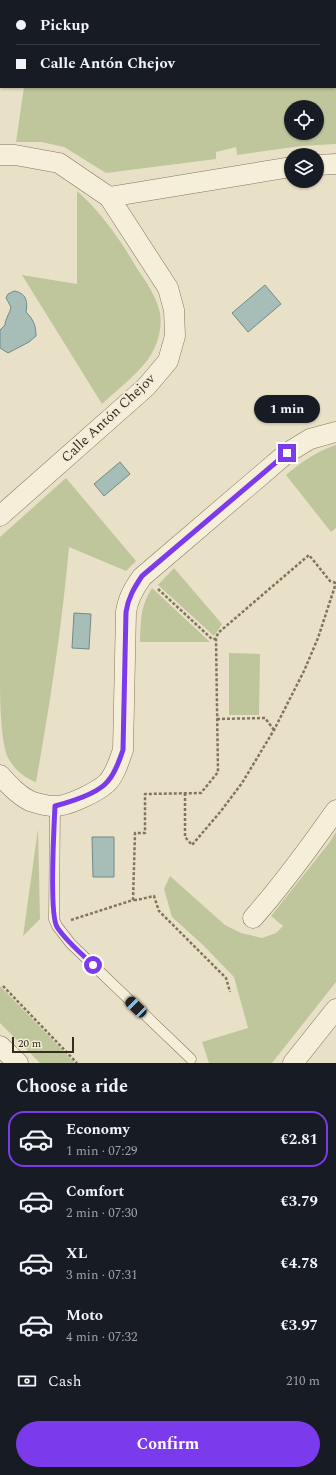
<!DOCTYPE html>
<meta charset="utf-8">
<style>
body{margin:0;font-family:Spectral,serif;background:#20242c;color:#f1f3f6;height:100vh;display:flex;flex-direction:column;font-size:15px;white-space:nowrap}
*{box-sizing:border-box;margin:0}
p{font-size:13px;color:#9ea1a6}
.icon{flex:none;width:22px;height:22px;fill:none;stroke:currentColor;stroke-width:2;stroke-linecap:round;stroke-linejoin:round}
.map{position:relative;height:1063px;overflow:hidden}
.side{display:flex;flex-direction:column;background:#171b24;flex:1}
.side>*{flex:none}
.guide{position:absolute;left:0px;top:0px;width:336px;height:88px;box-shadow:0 1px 3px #0004;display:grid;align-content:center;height:88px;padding:0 16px;background:#171b24}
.tools{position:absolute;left:284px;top:100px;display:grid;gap:8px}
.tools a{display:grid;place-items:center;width:40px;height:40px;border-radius:50%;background:#171b24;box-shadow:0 1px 3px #0004;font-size:20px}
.scale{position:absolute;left:12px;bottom:10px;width:62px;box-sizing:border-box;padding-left:4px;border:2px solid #352b20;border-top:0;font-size:11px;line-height:14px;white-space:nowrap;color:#352b20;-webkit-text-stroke:3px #f2ebd5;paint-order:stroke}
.end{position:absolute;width:18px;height:18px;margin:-9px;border:5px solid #7c3aed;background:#fff;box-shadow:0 0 0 2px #fff}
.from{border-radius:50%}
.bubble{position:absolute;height:28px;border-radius:14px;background:#171b24;box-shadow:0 1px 3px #0004;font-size:13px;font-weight:700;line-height:28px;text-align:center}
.car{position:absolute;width:12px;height:24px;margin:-12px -6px;border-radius:5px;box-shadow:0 0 3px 1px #0007;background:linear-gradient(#222 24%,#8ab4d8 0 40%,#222 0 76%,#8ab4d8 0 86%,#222 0)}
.guide b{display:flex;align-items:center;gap:14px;height:38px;font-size:15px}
.guide b+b{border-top:1px solid #363941}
.guide i{width:10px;height:10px;background:#f1f3f6}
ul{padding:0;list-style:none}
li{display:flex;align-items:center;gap:12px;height:56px;margin:0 8px 6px;padding:0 8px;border:2px solid transparent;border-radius:16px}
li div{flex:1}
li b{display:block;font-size:15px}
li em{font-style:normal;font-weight:700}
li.current{border-color:#7c3aed}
li>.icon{width:36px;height:36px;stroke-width:1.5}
h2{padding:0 16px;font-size:18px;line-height:48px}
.pay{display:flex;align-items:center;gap:10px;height:44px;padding:0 16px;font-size:15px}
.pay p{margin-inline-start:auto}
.action{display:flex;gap:8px;margin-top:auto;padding:8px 16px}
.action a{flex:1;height:46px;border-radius:24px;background:#7c3aed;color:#fff;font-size:16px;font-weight:700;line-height:46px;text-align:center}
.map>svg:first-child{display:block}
</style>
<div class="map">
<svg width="336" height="1063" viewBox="0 0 336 1063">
<rect width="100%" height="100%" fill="#e9e1c7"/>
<g fill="#bfc69c" fill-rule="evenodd">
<path d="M163,0H336V144L301,146L237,155L236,147L216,152V159L106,173L64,147L41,142H16L24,87H335V1ZM291,107H317V133H291Z"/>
<path d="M77,191C102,213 121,241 138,270C147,283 157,298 160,313C162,325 159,339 154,349C146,368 117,390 102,404L22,275L77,284Z"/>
<path d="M336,445V528L331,532L286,475C301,462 317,451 336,445Z"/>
<path d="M66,478L136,561L126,571L69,547C62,626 50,704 36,782C23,778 10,765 6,753C0,730 0,695 0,671C0,626 0,582 0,537Z"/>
<polygon points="174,568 222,624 214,636 158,585"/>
<path d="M152,588L210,642H140C141,621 140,607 152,588Z"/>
<polygon points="229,653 260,654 259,715 229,715"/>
<polygon points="38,829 40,919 23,936"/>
<polygon points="336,832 336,982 272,1063 209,1063 202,1042 248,1028 234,977 203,945 172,917 164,889 170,876 225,925 241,933 262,938 276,933 283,926 271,916 329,843"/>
<polygon points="0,986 75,1063 40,1063 0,1023"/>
</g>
<g fill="#a7beb8" stroke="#6f8b85">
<polygon points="265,285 281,304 248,332 232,313"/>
<path d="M14,291C26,293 28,301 26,312C33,319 36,325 36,336L29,342L8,353L0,348V330L5,325C5,319 10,313 11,307L6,298L8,294Z"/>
<polygon points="120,462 130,474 104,496 94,484"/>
<polygon points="74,613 91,614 89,649 72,648"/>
<polygon points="92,837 114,837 114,877 93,877"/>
</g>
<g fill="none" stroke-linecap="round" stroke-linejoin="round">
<g stroke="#83745e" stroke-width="11">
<polyline id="service" points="55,806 54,919 57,926 71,944 191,1059"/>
</g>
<g stroke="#83745e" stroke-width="21">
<g id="minor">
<polyline points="0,155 15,155 59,163 109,197 168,288 174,310 175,336 168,361 146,387 0,516"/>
<polyline points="317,165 336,164"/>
<polyline points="109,197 291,167"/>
<path d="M0,775C9,785 18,795 30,801C36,803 48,806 54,806C67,807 97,792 107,783C115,775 119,761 123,750L126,612C128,598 134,588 142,577L287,453L310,439L336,432"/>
<path d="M253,918C283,884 310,847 336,810"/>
<polyline points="0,1046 18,1063"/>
<polyline points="293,1063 336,1009"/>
</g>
</g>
<g stroke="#83745e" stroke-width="2.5" stroke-dasharray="3 2" stroke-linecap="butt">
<polyline points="158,589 212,639 216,639"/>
<polyline points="217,719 265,718 274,730"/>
<polyline points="185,793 185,837 192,845 221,811 242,783 274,730 304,671 318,638 336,583"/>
<polyline points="134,900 137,900 154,896 159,911 226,978 230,992"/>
<polyline points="71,920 133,900 135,833 145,833 145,794 201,793 218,772 216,639 218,633 309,555 330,581 336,583"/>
<polyline points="3,986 77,1063"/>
</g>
<use href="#service" stroke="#f5eed9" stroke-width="10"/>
<use href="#minor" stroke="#f5eed9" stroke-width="20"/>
</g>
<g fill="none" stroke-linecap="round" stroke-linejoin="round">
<path stroke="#7c3aed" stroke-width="5" d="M93,965C81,953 66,941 57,927C49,914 54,827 55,806C70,802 98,794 108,781C116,772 119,761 123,750L126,612C128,598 134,588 142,576L287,453"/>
</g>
<g text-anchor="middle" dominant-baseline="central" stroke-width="4" stroke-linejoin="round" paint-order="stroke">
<g font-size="14" fill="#352b20" stroke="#f2ebd5">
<text transform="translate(108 418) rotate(-43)">Calle Antón Chejov</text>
</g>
</g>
</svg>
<div class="tools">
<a><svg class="icon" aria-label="locate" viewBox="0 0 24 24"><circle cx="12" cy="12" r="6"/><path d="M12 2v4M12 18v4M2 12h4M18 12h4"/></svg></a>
<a><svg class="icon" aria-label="layers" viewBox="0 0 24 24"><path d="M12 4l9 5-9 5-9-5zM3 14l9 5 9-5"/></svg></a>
</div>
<div class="scale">20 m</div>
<i class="end from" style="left:93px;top:965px"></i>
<i class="end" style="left:287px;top:453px"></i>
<div class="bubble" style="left:254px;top:395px;width:66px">1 min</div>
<i class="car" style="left:136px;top:1007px;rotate:314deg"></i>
<div class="guide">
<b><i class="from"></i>Pickup</b>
<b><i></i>Calle Antón Chejov</b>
</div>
</div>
<section class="side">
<h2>Choose a ride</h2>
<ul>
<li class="current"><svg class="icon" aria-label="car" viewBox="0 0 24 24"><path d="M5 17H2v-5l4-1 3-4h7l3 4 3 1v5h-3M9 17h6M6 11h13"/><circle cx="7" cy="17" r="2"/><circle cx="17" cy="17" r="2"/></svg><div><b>Economy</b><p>1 min · 07:29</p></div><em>€2.81</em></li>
<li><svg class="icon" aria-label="car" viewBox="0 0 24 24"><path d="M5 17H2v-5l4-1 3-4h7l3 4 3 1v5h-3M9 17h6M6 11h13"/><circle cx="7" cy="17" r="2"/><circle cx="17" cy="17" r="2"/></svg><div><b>Comfort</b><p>2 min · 07:30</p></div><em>€3.79</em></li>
<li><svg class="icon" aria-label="car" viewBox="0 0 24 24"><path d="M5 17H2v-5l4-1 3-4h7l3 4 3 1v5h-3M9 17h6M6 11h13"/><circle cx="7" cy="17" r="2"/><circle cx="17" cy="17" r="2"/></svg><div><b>XL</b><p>3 min · 07:31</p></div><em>€4.78</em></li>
<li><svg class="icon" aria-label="car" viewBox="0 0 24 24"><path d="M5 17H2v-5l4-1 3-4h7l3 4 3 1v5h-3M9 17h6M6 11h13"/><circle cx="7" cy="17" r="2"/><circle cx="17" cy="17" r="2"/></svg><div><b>Moto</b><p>4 min · 07:32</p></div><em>€3.97</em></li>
</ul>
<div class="pay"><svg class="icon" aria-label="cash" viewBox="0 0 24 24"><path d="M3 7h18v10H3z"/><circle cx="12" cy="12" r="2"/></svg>Cash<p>210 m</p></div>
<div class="action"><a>Confirm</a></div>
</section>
